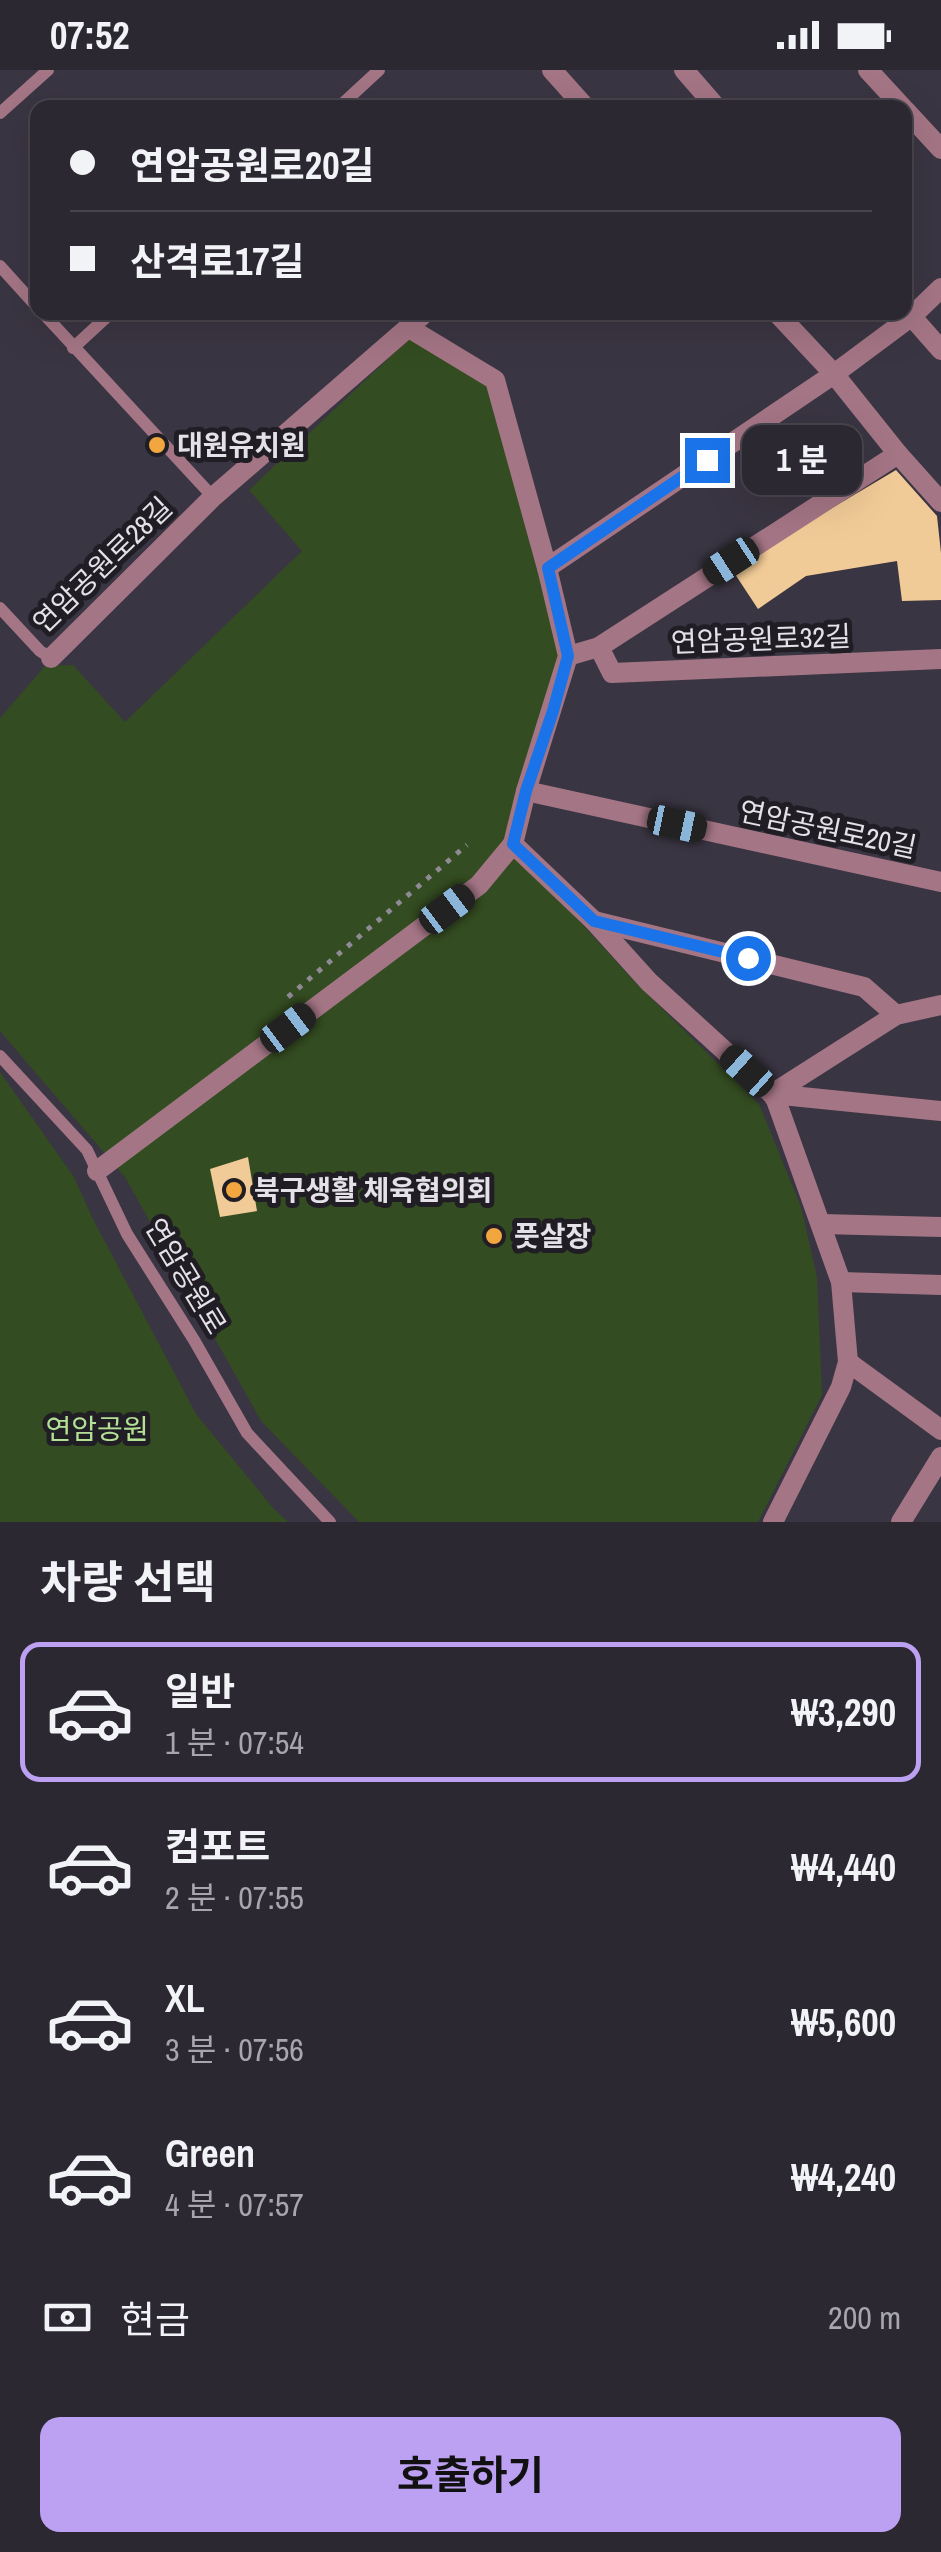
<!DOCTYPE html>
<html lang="ko">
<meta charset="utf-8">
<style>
body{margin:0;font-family:"Archivo Narrow","Noto Sans KR",sans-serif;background:#34303a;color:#f1f3f6;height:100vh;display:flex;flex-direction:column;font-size:38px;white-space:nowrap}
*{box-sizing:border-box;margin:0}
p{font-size:32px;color:#a6a6ac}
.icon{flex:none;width:55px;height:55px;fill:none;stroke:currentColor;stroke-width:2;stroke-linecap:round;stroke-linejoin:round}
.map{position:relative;height:1452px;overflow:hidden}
.panel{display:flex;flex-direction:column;background:#2c2832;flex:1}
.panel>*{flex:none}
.guide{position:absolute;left:30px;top:30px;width:882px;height:220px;border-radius:20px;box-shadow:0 10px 40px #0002,0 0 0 2px #48444d;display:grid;align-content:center;height:220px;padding:0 40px;background:#2c2832}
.end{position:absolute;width:45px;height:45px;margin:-22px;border:12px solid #1a73e8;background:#fff;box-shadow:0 0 0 5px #fff}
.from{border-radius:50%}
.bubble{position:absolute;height:70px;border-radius:20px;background:#2c2832;box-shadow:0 10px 40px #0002,0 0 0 2px #48444d;font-size:32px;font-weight:700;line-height:70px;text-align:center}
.car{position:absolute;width:30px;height:60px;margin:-30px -15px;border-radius:12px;box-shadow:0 0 8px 2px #0007;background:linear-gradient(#222 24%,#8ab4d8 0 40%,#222 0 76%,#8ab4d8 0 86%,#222 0)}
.guide b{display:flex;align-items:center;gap:35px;height:95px;font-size:38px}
.guide b+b{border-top:2px solid #48444d}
.guide i{width:25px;height:25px;background:#f1f3f6}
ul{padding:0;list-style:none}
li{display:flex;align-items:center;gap:30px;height:140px;margin:0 20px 15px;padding:0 20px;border:5px solid transparent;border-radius:20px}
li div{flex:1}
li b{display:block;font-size:38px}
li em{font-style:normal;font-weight:700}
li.current{border-color:#bca0f2}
li>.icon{width:90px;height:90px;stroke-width:1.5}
h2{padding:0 40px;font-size:45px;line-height:120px}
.pay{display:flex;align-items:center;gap:25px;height:110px;padding:0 40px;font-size:38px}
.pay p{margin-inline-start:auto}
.button{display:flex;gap:20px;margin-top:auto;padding:20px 40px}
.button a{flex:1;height:115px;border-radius:20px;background:#bca0f2;color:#111;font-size:40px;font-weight:700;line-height:115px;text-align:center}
.status{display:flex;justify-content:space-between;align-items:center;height:70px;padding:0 50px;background:#2c2832;direction:ltr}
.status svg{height:28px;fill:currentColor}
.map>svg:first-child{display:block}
</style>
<div class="status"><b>07:52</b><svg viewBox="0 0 49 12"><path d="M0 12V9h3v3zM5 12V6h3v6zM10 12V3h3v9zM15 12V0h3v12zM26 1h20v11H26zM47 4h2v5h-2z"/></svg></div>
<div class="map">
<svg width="941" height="1452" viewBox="0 0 941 1452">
<rect width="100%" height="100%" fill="#3a3542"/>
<g fill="#344c21">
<polygon points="410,268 489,317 540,499 559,585 504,768 633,910 759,1034 801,1137 817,1207 822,1325 758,1452 359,1452 261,1351 125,1107 0,961 0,648 45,596 73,595 125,652 302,481 249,420"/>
<polygon points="0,1002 74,1107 93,1149 196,1344 273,1438 288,1452 0,1452"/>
</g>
<g fill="#f1cb97">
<polygon points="896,400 937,446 941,483 941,530 902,531 897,491 806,506 758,539 731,498"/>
<polygon points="248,1087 257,1141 220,1147 210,1099"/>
</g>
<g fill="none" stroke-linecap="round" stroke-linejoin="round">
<polyline stroke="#8f8b96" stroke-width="5" stroke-dasharray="5 8" stroke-linecap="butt" points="288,927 467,775"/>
<g stroke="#a47585" stroke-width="12">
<polyline points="338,38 379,0"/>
<polyline points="0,43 48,0"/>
<polyline points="0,196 38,238"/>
<polyline points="42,242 213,427"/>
<polyline points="73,278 112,242"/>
<polyline points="0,538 40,581 51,588"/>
<polyline points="0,986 87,1080 127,1164 194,1270 247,1363 330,1452"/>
</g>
<g stroke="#a47585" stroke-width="20">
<polyline points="552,0 586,38"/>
<polyline points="684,0 717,38"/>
<polyline points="905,239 941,280"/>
<polyline points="776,242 834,304 898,384 941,432"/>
<polyline points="409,258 495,310 547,498 568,586 526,721 513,774 594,851 649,912 772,1024 776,1030 841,1212 848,1292 841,1317 773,1452"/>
<polyline points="547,498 834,304 912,246 941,218"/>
<polyline points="599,577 612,603 941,589"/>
<polyline points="568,586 599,577 898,384"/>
<polyline points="51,588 213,427 426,242"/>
<polyline points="526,721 941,812"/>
<polyline points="594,851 864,917 896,945"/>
<polyline points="772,1024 896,945 941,935"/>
<polyline points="772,1024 941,1041"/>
<polyline points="97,1101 479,815 513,774"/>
<polyline points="821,1154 941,1157"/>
<polyline points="841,1212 941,1215"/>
<polyline points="848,1292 941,1360"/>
<polyline points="901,1452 941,1387"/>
</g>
<g stroke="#a47585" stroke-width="20">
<polyline points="868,0 903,38"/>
<polyline points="905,40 941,79"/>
</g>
</g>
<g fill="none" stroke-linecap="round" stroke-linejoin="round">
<polyline stroke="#1a73e8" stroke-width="12" points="707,390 548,498 568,586 553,641 526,721 513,774 594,851 748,888"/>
</g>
<g fill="#f1a63f" stroke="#201e24" stroke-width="4">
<circle cx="157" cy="375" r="10"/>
<circle cx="234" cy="1120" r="10"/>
<circle cx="494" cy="1166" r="10"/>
</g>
<g text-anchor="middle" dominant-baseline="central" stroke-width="10" stroke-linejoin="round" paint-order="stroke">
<g font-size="28" font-weight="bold" fill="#e4e1e9" stroke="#201e24" text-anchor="start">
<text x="177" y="375">대원유치원</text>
<text x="254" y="1120">북구생활 체육협의회</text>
<text x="514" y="1166">풋살장</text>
</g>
<g font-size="28" fill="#e4e1e9" stroke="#201e24">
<text transform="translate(102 495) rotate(-44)">연암공원로28길</text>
<text transform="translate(761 569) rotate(-2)">연암공원로32길</text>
<text transform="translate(828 759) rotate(12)">연암공원로20길</text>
<text transform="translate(186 1206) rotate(59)">연암공원로</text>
</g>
<g font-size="28" fill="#b4e095" stroke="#201e24">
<text x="97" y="1359">연암공원</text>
</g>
</g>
</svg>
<i class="end from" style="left:748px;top:888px"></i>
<i class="end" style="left:707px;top:390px"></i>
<div class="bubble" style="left:742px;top:355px;width:120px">1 분</div>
<i class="car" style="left:731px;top:491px;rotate:237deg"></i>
<i class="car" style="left:677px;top:754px;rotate:102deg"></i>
<i class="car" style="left:447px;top:839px;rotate:53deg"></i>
<i class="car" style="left:288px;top:958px;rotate:53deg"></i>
<i class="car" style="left:747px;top:1001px;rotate:312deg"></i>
<div class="guide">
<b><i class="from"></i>연암공원로20길</b>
<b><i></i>산격로17길</b>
</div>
</div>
<section class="panel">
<h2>차량 선택</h2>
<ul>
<li class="current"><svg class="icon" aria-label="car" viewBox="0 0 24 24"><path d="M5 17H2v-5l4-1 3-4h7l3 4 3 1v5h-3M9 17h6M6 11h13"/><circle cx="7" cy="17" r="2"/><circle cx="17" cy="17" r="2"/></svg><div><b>일반</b><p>1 분 · 07:54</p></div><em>₩3,290</em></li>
<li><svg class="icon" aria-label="car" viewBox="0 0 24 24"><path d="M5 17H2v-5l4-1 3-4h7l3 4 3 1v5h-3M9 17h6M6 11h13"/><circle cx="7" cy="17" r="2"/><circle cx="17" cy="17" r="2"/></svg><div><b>컴포트</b><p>2 분 · 07:55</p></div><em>₩4,440</em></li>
<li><svg class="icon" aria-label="car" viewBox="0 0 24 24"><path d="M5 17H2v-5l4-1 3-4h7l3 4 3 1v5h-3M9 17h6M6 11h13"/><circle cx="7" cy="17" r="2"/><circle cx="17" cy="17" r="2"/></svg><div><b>XL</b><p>3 분 · 07:56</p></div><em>₩5,600</em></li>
<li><svg class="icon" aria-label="car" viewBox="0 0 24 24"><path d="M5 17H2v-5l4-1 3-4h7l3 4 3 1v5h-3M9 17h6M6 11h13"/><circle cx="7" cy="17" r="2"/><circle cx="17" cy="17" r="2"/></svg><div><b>Green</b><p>4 분 · 07:57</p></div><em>₩4,240</em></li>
</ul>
<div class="pay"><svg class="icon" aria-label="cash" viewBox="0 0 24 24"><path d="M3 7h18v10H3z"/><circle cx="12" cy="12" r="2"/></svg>현금<p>200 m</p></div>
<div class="button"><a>호출하기</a></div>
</section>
